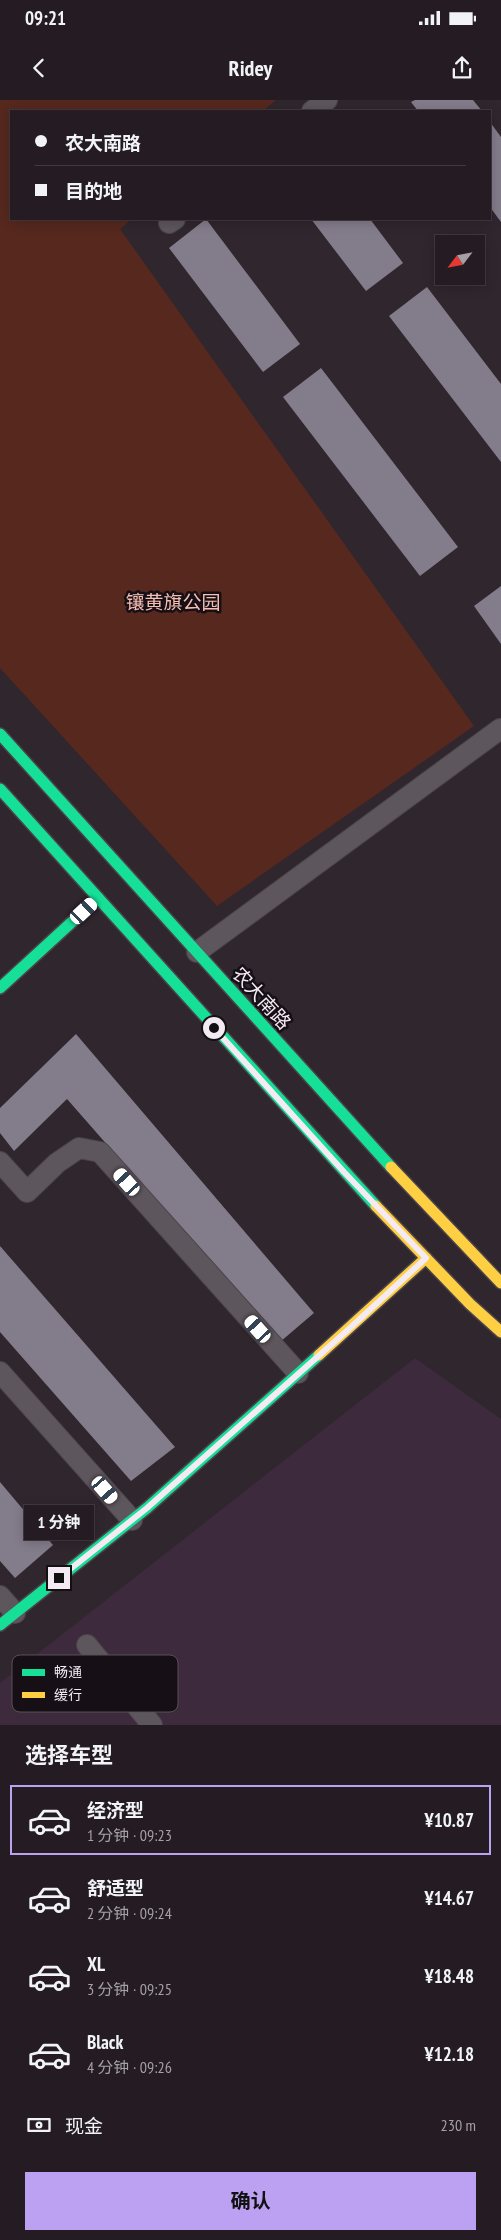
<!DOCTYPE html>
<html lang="zh">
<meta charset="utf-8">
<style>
body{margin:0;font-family:"PT Sans Narrow","Noto Sans SC",sans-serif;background:#2c252a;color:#f1f3f6;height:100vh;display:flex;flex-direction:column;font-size:19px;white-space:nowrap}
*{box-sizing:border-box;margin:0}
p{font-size:16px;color:#a3a1a5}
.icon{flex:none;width:28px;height:28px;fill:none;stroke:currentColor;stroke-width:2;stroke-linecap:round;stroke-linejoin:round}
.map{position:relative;height:1625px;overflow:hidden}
.panel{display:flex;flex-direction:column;background:#241c22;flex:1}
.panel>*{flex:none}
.banner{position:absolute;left:10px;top:10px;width:481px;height:110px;border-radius:0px;box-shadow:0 2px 12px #0003,0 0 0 1px #413a40;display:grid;align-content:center;height:110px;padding:0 25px;background:#241c22}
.needle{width:32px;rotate:238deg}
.buttons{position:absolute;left:435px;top:135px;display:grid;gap:10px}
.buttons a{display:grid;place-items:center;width:50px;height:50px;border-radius:0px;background:#241c22;box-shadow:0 2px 12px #0003,0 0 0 1px #413a40;font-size:25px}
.end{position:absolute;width:22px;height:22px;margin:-11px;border:6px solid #f4eaf4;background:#111;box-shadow:0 0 0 2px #111}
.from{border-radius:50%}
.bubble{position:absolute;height:35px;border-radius:0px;background:#241c22;box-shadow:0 2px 12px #0003,0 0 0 1px #413a40;font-size:16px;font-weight:700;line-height:35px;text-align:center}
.car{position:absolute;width:15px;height:30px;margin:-15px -8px;border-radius:6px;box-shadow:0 0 4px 1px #0007;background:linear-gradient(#fff 24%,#345 0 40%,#fff 0 76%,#345 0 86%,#fff 0)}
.banner b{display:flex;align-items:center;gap:18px;height:48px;font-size:19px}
.banner b+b{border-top:1px solid #413a40}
.banner i{width:12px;height:12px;background:#f1f3f6}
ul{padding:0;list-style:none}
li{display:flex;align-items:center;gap:15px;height:70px;margin:0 10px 8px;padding:0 15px;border:2px solid transparent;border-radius:0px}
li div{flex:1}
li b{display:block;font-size:19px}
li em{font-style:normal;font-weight:700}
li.active{border-color:#bca0f2}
li>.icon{width:45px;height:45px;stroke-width:1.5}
h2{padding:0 25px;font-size:22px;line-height:60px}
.pay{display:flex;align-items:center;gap:12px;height:55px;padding:0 25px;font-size:19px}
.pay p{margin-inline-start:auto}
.button{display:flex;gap:10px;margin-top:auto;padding:10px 25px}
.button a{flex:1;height:58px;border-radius:0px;background:#bca0f2;color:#111;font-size:20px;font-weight:700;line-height:58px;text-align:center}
.status{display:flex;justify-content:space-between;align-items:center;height:35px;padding:0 25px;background:#241c22;direction:ltr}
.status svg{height:14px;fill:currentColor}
header{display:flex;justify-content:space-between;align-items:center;height:65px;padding:0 25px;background:#241c22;font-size:22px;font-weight:700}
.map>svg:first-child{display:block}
</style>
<div class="status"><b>09:21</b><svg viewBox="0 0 49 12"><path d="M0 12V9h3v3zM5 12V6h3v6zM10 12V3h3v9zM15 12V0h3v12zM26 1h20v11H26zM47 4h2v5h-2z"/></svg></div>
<header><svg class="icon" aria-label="back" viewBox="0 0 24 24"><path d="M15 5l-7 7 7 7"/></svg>Ridey<svg class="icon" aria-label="share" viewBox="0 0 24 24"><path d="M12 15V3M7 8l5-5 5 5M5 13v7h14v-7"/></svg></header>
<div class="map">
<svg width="501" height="1625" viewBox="0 0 501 1625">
<rect width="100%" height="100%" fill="#30262e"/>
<polygon fill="#3e2a3d" points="415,1258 501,1319 501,1625 0,1625 0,1583"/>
<polygon fill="#56281e" points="0,0 276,0 263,11 11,11 11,119 132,119 120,129 474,626 217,806 0,568"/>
<g fill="#837c8b">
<polygon points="415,0 473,0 482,11 418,11 411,2"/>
<polygon points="490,22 501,37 501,122 490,107"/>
<polygon points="206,119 300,244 263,272 169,148"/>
<polygon points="311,119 370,119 403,163 366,191"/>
<polygon points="427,187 501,284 501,362 389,216"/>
<polygon points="321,268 458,447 420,476 283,297"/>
<polygon points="501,486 501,544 474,506"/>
<polygon points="76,934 314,1213 280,1242 67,999 14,1051 0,1033 0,1008"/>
<polygon points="0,1146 175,1347 131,1381 0,1232"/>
<polygon points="0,1382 53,1445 15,1478 0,1461"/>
</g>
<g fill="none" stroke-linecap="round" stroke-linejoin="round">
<g stroke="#4b444a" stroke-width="22">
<g id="street">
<polyline points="312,11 327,0"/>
<polyline points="169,123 175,119"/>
<polyline points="197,852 500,629"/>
<polyline points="0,1062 27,1092 57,1063 79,1048 100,1052 298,1273"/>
<polyline points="0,1272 132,1420"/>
<polyline points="0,1496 15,1513"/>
<polyline points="87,1545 152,1625"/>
</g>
</g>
<g stroke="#4b444a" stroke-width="14">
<g id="fast">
<polyline points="0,634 391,1067"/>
<polyline points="0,689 376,1106"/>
<polyline points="0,888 98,798"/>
<polyline points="0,1525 147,1408 319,1255"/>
</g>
</g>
<g stroke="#4b444a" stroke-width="14">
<g id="slow">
<polyline points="391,1067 501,1183"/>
<polyline points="376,1106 470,1204 501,1232"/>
<polyline points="319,1255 426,1158"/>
</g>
</g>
<use href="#street" stroke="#5d565d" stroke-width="20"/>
<use href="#fast" stroke="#16e098" stroke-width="11"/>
<use href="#slow" stroke="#ffcf43" stroke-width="11"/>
</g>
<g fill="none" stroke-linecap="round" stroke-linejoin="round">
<polyline stroke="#f4eaf4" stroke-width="6" points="59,1478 147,1408 350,1228 426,1158 344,1072 214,928"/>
</g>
<g text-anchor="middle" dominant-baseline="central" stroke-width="5" stroke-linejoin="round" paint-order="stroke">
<g font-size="19" fill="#f7bfb1" stroke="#160f16">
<text x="173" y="502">镶黄旗公园</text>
</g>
<g font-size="19" fill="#f4eaf4" stroke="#160f16">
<text transform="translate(262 898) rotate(48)">农大南路</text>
</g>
</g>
<rect x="12" y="1555" width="166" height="57" rx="8" fill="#160f16" stroke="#595159" stroke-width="1"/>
<rect x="22" y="1569" width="23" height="7" fill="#16e098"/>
<rect x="22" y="1592" width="23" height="6" fill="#ffcf43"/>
<g font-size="14" fill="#f4eaf4">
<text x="54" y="1577">畅通</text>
<text x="54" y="1600">缓行</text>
</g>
</svg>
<div class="buttons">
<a><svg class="needle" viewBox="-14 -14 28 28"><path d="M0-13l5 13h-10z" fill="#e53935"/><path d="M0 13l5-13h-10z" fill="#a3a1a5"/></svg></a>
</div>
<i class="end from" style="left:214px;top:928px"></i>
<i class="end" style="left:59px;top:1478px"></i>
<div class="bubble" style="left:24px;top:1405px;width:70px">1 分钟</div>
<i class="car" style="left:84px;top:811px;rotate:47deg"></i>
<i class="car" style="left:127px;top:1082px;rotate:318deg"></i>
<i class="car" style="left:258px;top:1229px;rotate:318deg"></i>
<i class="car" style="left:105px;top:1390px;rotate:139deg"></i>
<div class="banner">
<b><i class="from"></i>农大南路</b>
<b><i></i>目的地</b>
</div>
</div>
<section class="panel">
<h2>选择车型</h2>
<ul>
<li class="active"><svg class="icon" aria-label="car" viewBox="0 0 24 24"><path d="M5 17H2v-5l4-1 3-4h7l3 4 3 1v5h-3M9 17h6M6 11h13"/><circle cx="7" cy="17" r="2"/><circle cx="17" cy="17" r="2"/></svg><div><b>经济型</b><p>1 分钟 · 09:23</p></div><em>¥10.87</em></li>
<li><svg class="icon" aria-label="car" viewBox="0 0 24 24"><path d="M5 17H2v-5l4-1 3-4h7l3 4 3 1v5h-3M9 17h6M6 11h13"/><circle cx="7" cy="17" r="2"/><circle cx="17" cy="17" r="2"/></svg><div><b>舒适型</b><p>2 分钟 · 09:24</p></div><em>¥14.67</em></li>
<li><svg class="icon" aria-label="car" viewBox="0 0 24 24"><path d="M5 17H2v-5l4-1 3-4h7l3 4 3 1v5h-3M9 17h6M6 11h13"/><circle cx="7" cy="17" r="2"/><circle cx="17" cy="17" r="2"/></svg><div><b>XL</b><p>3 分钟 · 09:25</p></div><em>¥18.48</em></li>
<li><svg class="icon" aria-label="car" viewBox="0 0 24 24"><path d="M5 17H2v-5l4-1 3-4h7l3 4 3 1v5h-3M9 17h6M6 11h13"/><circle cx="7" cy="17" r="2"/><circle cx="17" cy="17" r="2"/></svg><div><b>Black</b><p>4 分钟 · 09:26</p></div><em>¥12.18</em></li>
</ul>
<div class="pay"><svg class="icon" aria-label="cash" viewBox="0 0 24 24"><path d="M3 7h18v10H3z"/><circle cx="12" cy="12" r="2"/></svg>现金<p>230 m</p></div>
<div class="button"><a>确认</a></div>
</section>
